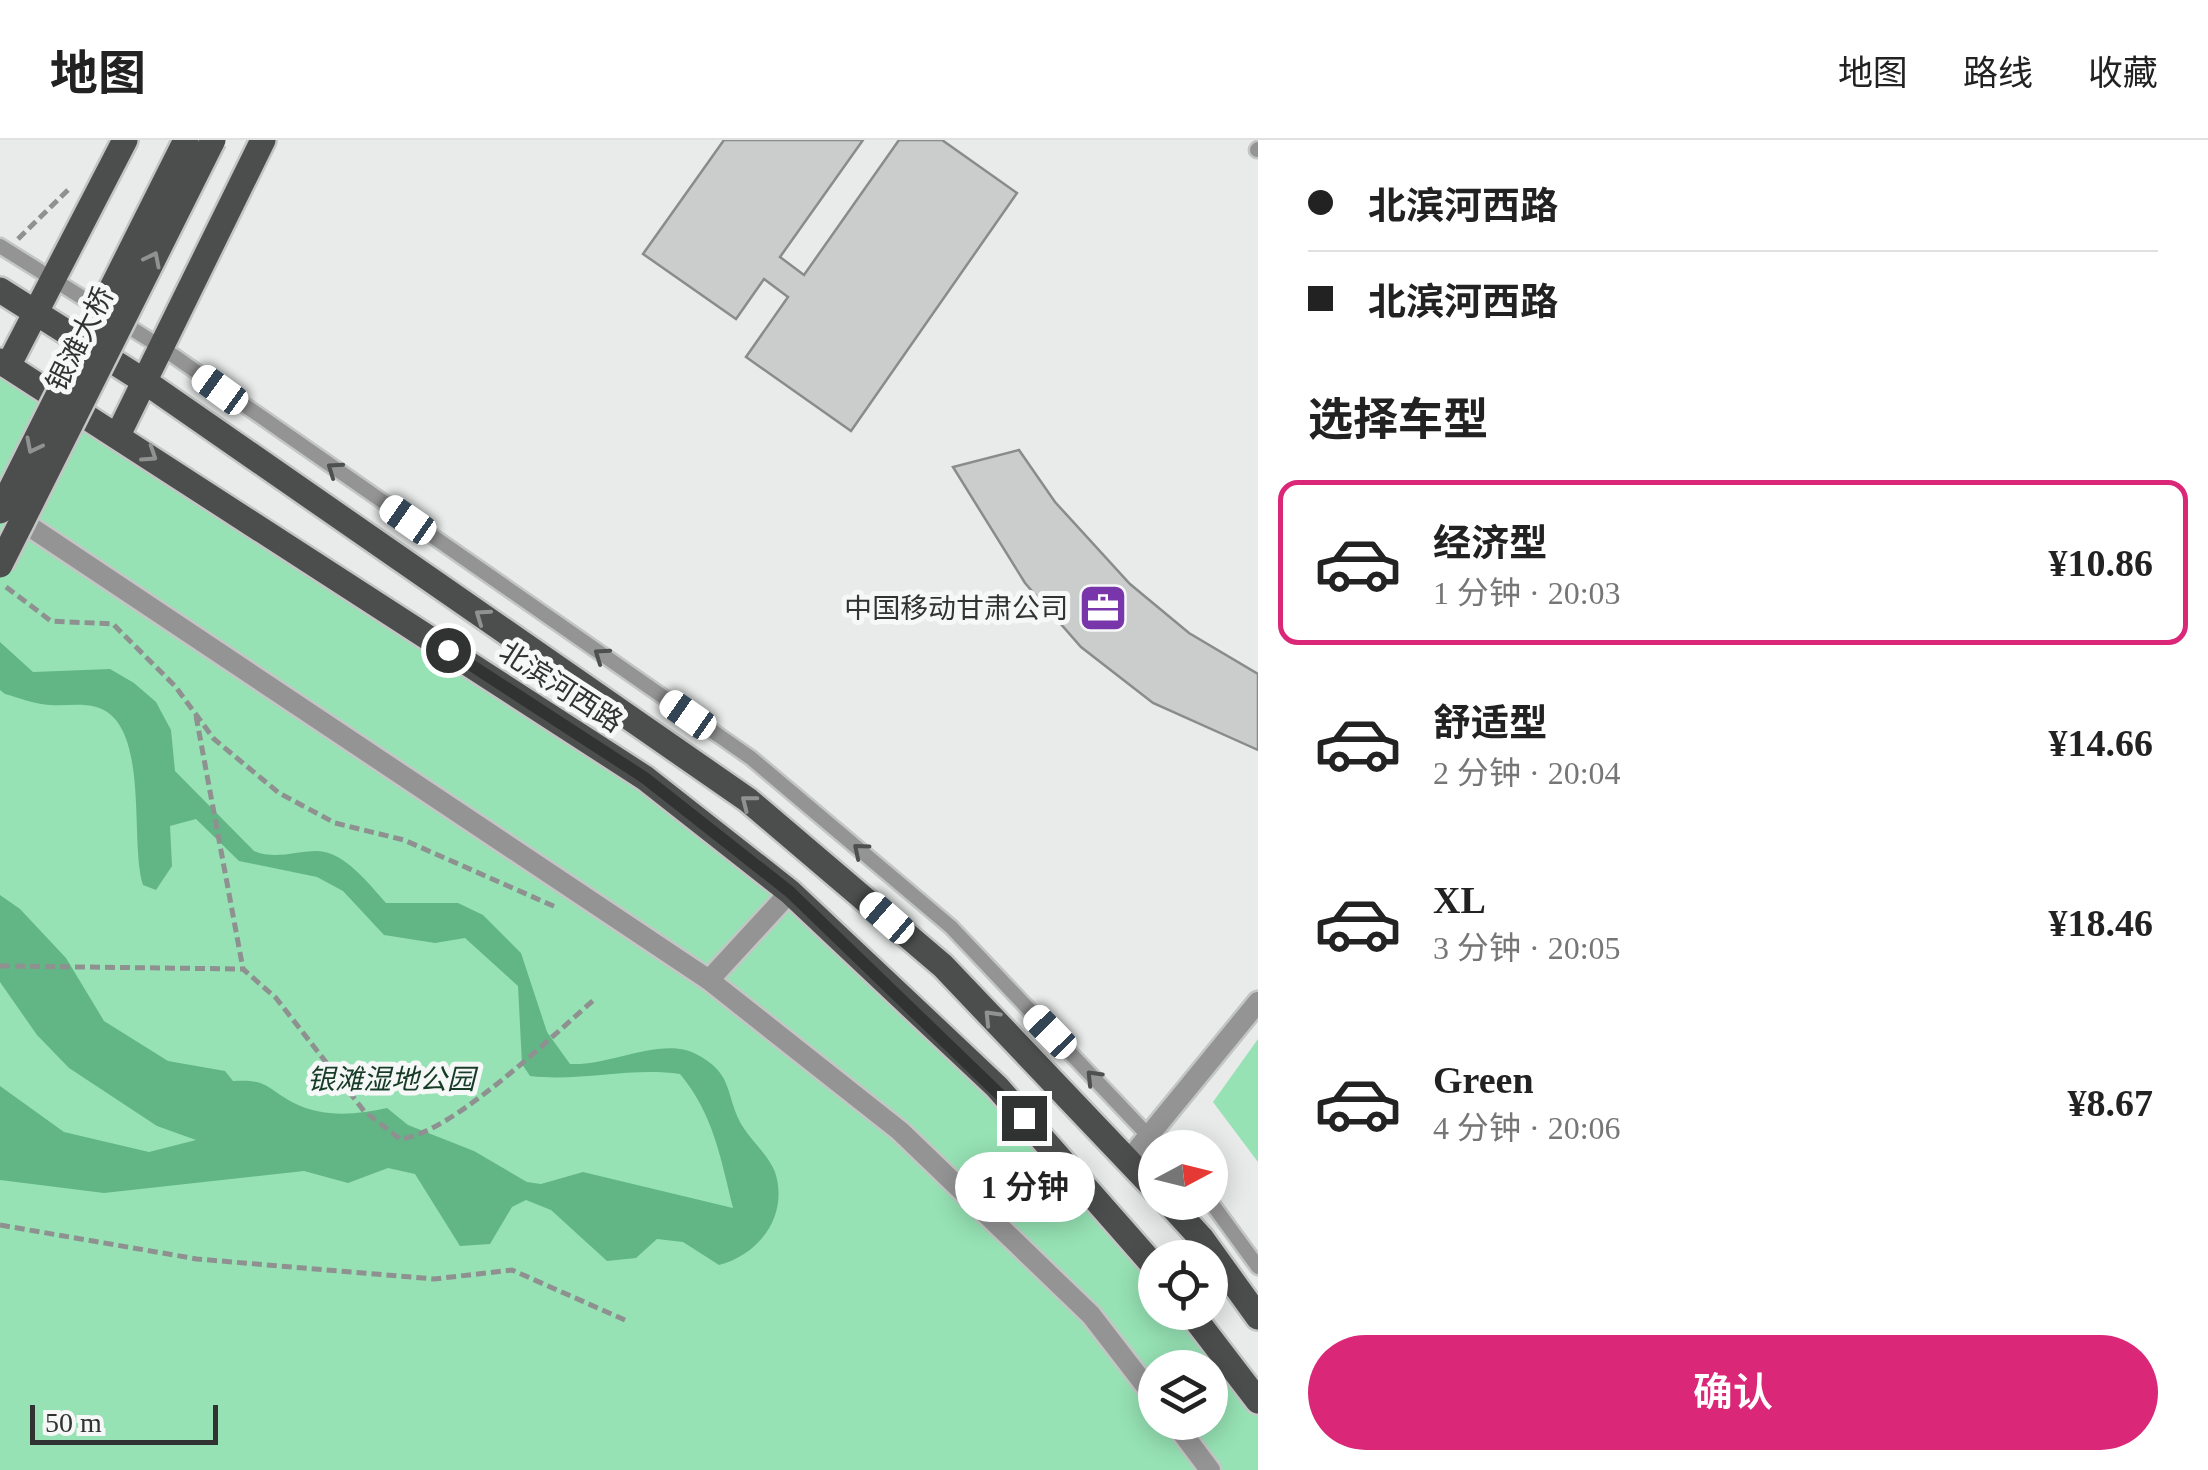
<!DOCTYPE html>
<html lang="zh">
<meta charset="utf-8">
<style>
body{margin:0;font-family:"Times New Roman","Noto Sans SC",serif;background:#f6f6f6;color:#222;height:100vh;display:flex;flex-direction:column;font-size:38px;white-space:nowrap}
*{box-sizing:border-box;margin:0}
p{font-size:32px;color:#767676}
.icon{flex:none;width:55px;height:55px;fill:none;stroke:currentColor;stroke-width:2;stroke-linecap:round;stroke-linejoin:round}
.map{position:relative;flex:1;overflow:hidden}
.side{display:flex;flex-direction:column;background:#fff;width:950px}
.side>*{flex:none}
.banner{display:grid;align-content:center;height:220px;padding:0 50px;background:#fff}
.needle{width:65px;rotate:83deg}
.tools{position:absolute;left:1138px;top:990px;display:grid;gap:20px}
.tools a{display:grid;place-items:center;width:90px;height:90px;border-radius:50%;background:#fff;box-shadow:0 5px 25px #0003;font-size:50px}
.scale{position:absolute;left:30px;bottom:25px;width:188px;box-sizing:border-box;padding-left:10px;border:5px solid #313232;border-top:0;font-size:28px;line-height:35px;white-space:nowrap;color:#313232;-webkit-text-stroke:8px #f5f8f6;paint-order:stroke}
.end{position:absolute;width:45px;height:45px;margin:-22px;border:12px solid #313232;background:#fff;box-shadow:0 0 0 5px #fff}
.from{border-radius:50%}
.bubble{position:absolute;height:70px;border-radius:35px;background:#fff;box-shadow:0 5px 25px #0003;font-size:32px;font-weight:600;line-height:70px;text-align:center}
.car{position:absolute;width:30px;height:60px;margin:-30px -15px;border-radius:12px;box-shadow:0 0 8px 2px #0007;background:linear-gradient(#fff 24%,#345 0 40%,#fff 0 76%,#345 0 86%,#fff 0)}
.banner b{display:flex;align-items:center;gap:35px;height:95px;font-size:38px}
.banner b+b{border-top:2px solid #e0e0e0}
.banner i{width:25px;height:25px;background:#222}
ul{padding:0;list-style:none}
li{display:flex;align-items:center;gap:30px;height:165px;margin:0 20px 15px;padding:0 30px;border:5px solid transparent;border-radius:20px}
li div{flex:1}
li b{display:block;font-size:38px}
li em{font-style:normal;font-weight:600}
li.active{border-color:#db2777}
li>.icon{width:90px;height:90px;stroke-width:1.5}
h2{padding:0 50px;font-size:45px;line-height:120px}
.primary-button{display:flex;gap:20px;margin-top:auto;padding:20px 50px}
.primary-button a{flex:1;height:115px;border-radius:60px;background:#db2777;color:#fff;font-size:40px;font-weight:600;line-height:115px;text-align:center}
header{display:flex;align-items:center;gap:60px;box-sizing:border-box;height:140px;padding:0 50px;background:#fff;border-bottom:2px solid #e0e0e0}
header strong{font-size:48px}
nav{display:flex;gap:55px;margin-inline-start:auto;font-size:35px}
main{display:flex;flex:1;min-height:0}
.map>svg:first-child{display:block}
</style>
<header>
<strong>地图</strong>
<nav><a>地图</a><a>路线</a><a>收藏</a></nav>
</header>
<main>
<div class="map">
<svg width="1258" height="1330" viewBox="0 0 1258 1330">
<rect width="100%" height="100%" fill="#e8ebe9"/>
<g fill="#96e2b4" fill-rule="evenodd">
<path d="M0,218L645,638L790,752L1155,1127V1172L1190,1173L1258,1261V1330H0ZM1155,1228H1210V1282H1155Z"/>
<polygon points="1258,899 1258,1022 1213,962"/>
</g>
<path fill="#62b686" d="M0,502L33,532L110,529L134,543L156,562L171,590L175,631L254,711C276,720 294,711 317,711C344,711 369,744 386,763H458L483,775L521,813L547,892L570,924C611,926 661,896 696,914C733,933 725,952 740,982C749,999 768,1014 775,1032C789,1075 760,1114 719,1125L683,1102L657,1099L636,1118L607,1121L551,1070L526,1060L512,1067L490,1104L460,1106L415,1034L388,1028L348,1043L304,1031L104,1053L0,1040V946L64,992L149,1012L196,1000L157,986L69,928L37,895L0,842V755L20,769L66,818L104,881L168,921L225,931L233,941C267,939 265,947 292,962C322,978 356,975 387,968L408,985L474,1011L527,1042L541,1044L583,1032L733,1068C721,1019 713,973 680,934C629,927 582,942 530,936L522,924L518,846L465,798L435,803L384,795L343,751L317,737L239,721L196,679L170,686L172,726L156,750L143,745C129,701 151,582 96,567C82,563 65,566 50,565C35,564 19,558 5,554L0,550Z"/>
<g fill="#cacdcb" stroke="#898c8a" stroke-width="2.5">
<polygon points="724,0 863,0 780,117 804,135 899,0 942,0 1017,53 851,291 746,217 788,157 764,139 736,179 643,114"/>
<polygon points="1019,310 1055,362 1130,444 1189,493 1258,534 1258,610 1153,563 1081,507 1025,443 953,327"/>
</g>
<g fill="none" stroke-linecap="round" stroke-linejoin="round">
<g stroke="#c3c6c4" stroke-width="19">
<g id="service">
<polyline points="1257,10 1258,9"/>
<polyline points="0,106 161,207 751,618 951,787 1160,1008"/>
<polyline points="1210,1061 1258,1127"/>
</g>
</g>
<g stroke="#c3c6c4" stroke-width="25">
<g id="pedestrian">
<polyline points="11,374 709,840 900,991 1091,1175 1155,1258"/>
<polyline points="709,840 790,752"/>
<polyline points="1174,1282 1210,1330"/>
</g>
</g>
<g stroke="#c3c6c4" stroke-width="25">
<polyline id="minor" points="1128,1021 1258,862"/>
</g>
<g stroke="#c3c6c4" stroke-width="30">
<g id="primary">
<polyline points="0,150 144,241 748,660 943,826 1155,1049"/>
<polyline points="0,221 645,638 790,752 997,947 1155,1127"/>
<polyline points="8,226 125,0"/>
<polyline points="118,295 263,0"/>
<polyline points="1168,1062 1202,1099 1258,1177"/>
<polyline points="1190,1172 1258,1261"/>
</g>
</g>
<g stroke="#8f9190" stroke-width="5" stroke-dasharray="10 5" stroke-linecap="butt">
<polyline points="18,99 71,47"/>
<polyline points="6,447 51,481 113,484 175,546 214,599 279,653 335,683 404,700 558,768"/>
<polyline points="196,576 243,829"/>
<path d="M0,826L243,829L276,858L364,971L400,999C452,994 554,894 596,858"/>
<polyline points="0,1085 197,1119 434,1139 512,1130 625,1180"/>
</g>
<use href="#service" stroke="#939493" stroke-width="14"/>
<use href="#pedestrian" stroke="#939493" stroke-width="20"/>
<use href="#minor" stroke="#939493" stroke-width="20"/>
<use href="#primary" stroke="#4c4e4d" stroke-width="25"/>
<g stroke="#c3c6c4" stroke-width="30" stroke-linecap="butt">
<g id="primary-bridge">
<polyline points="0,371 186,0"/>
<polyline points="0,425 213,0"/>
</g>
</g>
<use href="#primary-bridge" stroke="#4c4e4d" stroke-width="25"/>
</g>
<defs><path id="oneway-chevron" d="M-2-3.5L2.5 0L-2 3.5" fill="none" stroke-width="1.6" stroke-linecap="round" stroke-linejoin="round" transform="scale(2.5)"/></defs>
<g stroke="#909291">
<use href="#oneway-chevron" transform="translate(153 119) rotate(-63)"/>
<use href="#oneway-chevron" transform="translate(33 306) rotate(117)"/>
<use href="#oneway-chevron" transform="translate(150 315) rotate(33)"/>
<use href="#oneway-chevron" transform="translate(482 476) rotate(-145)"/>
<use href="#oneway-chevron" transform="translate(748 662) rotate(-142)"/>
<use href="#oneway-chevron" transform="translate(991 877) rotate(-134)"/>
</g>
<g stroke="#4e4f4f">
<use href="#oneway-chevron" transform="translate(334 329) rotate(-145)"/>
<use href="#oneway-chevron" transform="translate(601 515) rotate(-145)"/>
<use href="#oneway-chevron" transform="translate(860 710) rotate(-140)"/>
<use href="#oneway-chevron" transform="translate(1093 937) rotate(-134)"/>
</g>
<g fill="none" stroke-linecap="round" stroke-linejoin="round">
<polyline stroke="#313232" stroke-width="12" points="448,510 645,638 790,752 1024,978"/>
</g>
<defs>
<g id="office-square" transform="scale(2.5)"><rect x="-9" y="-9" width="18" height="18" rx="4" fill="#7936ab" stroke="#f5f8f6"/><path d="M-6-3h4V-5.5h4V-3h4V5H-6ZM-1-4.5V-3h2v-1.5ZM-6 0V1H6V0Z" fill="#fff"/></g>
</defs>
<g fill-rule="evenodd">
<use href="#office-square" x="1103" y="468"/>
</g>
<g text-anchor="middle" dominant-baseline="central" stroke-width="10" stroke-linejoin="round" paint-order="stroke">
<g font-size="28" fill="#313232" stroke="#f5f8f6">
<text transform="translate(80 199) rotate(-63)">银滩大桥</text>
<text transform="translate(561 547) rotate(33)">北滨河西路</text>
</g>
<g font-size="28" fill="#313232" stroke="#f5f8f6" text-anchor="end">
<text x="1068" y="468">中国移动甘肃公司</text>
</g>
<g font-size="28" font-style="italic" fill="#163b27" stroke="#f5f8f6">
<text x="391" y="939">银滩湿地公园</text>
</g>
</g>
</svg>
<div class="tools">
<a><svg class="needle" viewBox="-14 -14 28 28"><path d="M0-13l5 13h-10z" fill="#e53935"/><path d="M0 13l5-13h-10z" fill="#767676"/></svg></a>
<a><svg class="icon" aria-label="locate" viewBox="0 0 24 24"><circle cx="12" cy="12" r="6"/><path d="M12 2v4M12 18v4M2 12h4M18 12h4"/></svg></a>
<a><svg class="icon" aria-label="layers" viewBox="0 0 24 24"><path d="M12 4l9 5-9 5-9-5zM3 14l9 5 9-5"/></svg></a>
</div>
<div class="scale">50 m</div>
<i class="end from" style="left:448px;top:510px"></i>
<i class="end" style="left:1024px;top:978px"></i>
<div class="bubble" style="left:955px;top:1012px;width:140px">1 分钟</div>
<i class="car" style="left:220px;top:250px;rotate:306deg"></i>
<i class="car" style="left:408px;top:380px;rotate:305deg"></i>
<i class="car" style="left:688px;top:575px;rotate:305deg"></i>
<i class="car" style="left:887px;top:778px;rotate:311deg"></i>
<i class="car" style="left:1050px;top:892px;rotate:316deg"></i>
</div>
<section class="side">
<div class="banner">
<b><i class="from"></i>北滨河西路</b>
<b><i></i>北滨河西路</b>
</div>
<h2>选择车型</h2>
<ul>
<li class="active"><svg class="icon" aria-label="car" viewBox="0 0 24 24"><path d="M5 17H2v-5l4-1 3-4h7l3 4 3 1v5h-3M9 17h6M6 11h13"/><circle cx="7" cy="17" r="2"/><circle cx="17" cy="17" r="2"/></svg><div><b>经济型</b><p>1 分钟 · 20:03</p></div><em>¥10.86</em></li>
<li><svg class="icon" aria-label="car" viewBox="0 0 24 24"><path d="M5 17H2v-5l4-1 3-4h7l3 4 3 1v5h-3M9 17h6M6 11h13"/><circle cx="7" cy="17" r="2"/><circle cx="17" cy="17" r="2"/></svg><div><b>舒适型</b><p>2 分钟 · 20:04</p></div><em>¥14.66</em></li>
<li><svg class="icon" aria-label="car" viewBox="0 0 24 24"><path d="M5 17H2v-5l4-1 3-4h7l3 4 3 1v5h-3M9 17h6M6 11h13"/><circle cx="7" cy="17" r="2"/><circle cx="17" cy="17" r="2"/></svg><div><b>XL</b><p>3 分钟 · 20:05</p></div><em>¥18.46</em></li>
<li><svg class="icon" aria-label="car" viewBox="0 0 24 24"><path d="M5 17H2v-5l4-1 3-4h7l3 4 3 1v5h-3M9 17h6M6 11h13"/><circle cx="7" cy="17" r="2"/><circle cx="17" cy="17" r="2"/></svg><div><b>Green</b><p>4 分钟 · 20:06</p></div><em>¥8.67</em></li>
</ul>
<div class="primary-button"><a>确认</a></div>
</section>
</main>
